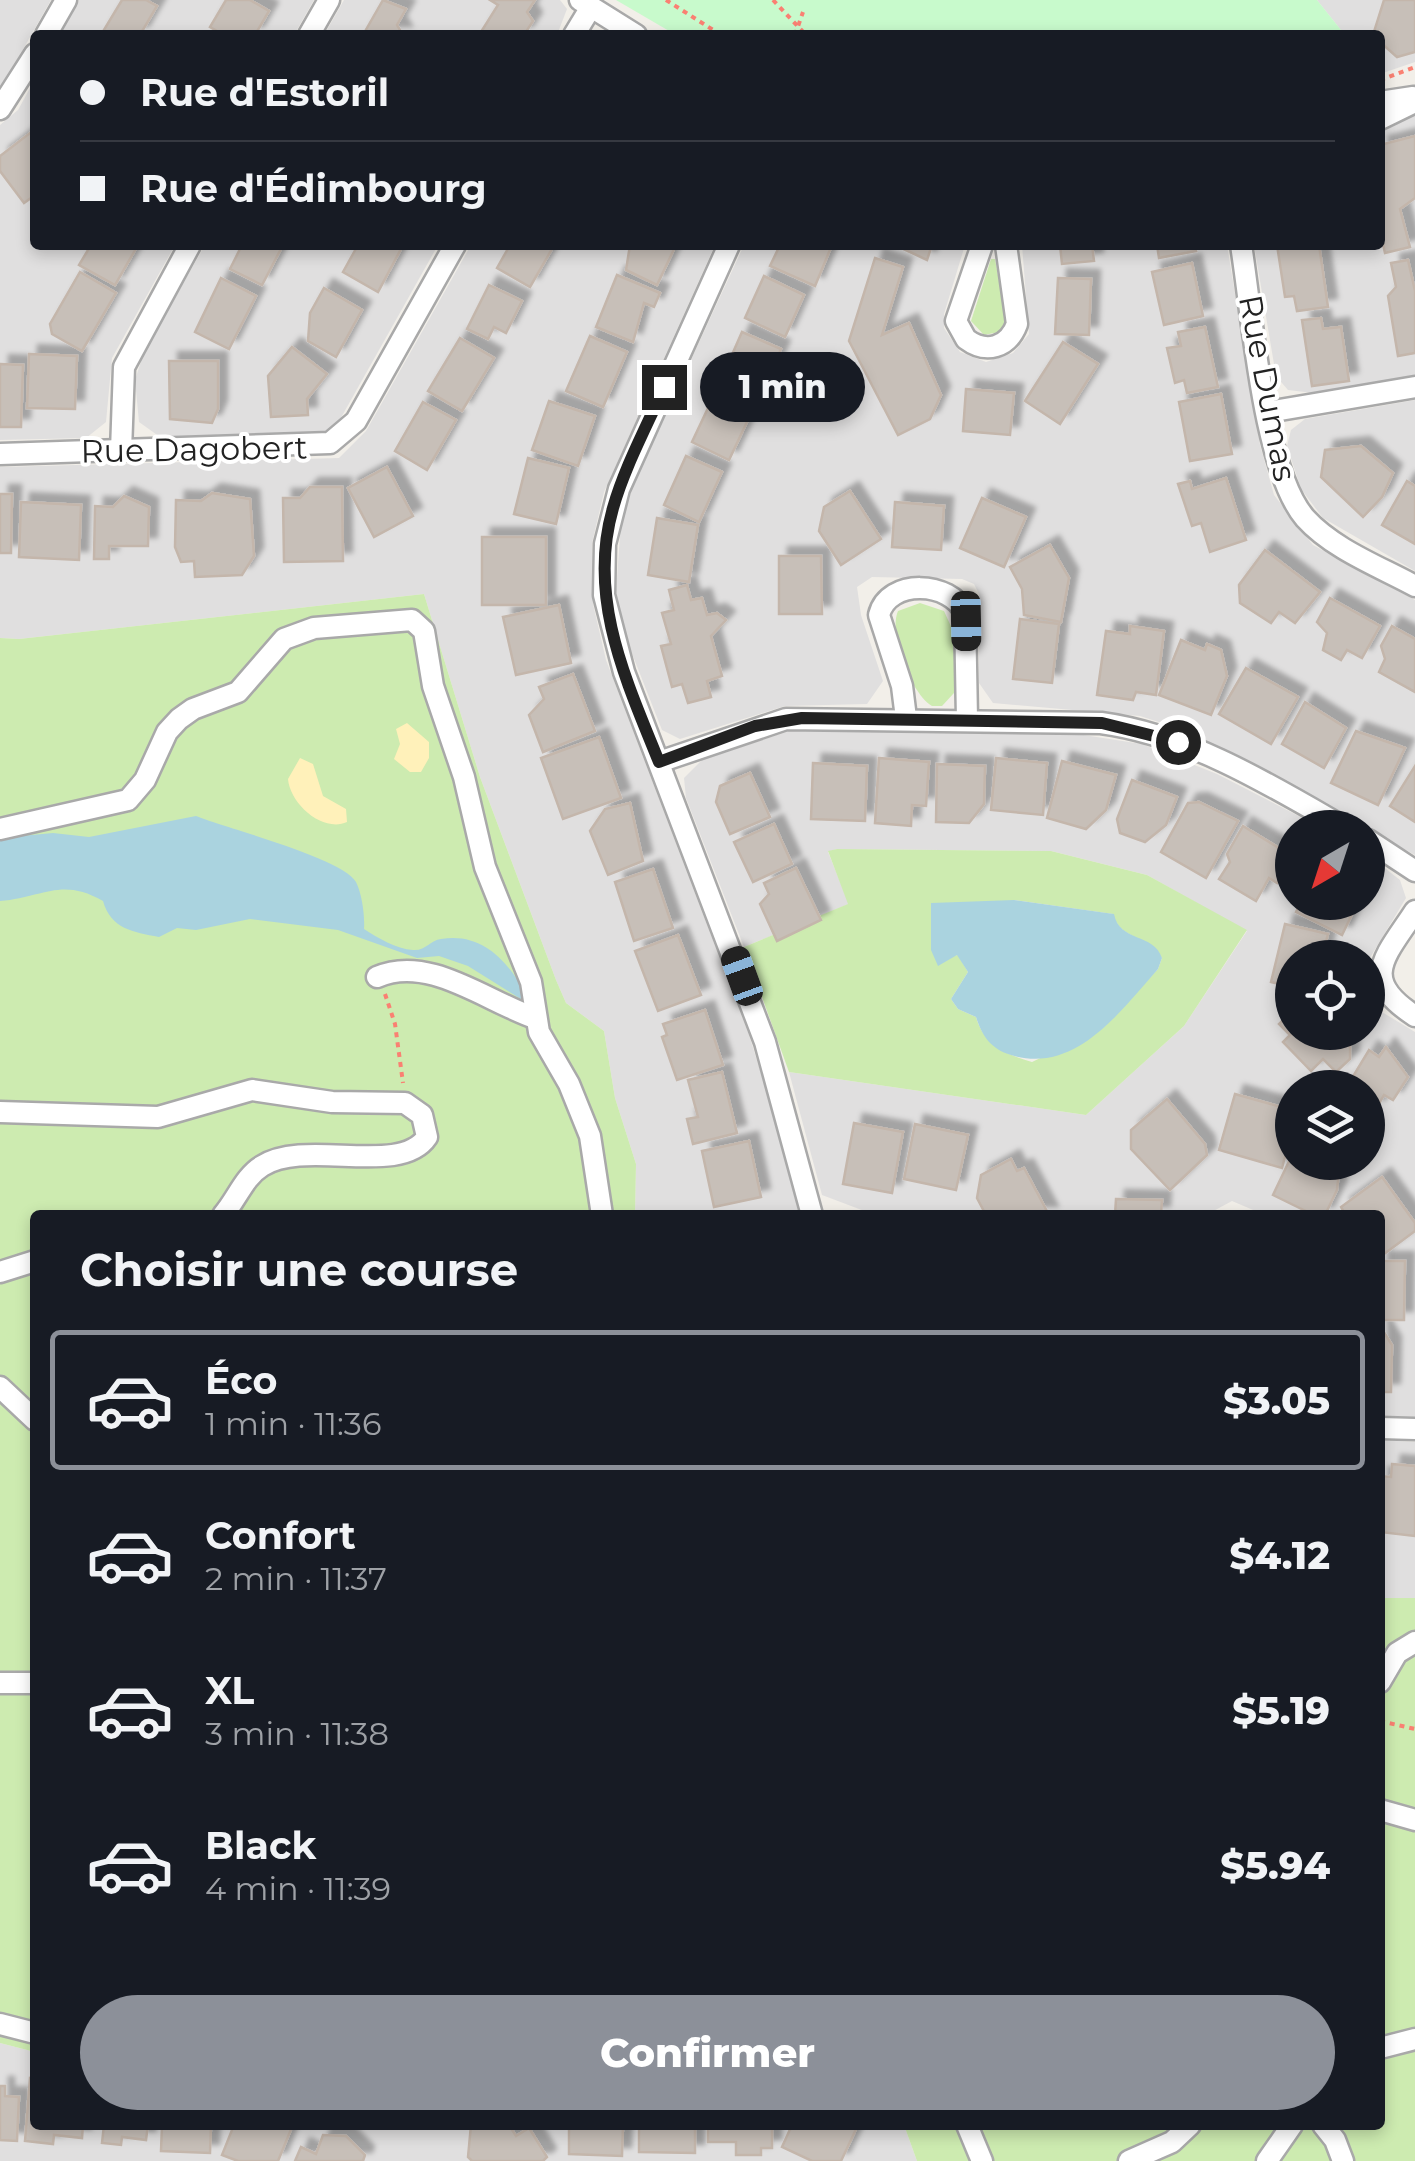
<!DOCTYPE html>
<html lang="fr">
<meta charset="utf-8">
<style>
body{margin:0;font-family:Montserrat,sans-serif;background:#242831;color:#f1f3f6;height:100vh;display:flex;flex-direction:column;font-size:38px;white-space:nowrap}
*{box-sizing:border-box;margin:0}
p{font-size:32px;color:#9ea1a6}
.icon{flex:none;width:55px;height:55px;fill:none;stroke:currentColor;stroke-width:2;stroke-linecap:round;stroke-linejoin:round}
.map{position:relative;flex:1;overflow:hidden}
.panel{position:absolute;left:30px;top:1210px;width:1355px;height:920px;display:flex;flex-direction:column;background:#171b24;border-radius:10px;box-shadow:0 5px 15px #0003}
.panel>*{flex:none}
.top-card{position:absolute;left:30px;top:30px;width:1355px;height:220px;border-radius:10px;box-shadow:0 5px 15px #0003;display:grid;align-content:center;height:220px;padding:0 50px;background:#171b24}
.needle{width:65px;rotate:219deg}
.buttons{position:absolute;left:1275px;top:810px;display:grid;gap:20px}
.buttons a{display:grid;place-items:center;width:110px;height:110px;border-radius:50%;background:#171b24;box-shadow:0 5px 15px #0003;font-size:50px}
.end{position:absolute;width:45px;height:45px;margin:-22px;border:12px solid #222;background:#fff;box-shadow:0 0 0 5px #fff}
.from{border-radius:50%}
.bubble{position:absolute;height:70px;border-radius:35px;background:#171b24;box-shadow:0 5px 15px #0003;font-size:32px;font-weight:800;line-height:70px;text-align:center}
.car{position:absolute;width:30px;height:60px;margin:-30px -15px;border-radius:12px;box-shadow:0 0 8px 2px #0007;background:linear-gradient(#222 24%,#8ab4d8 0 40%,#222 0 76%,#8ab4d8 0 86%,#222 0)}
.top-card b{display:flex;align-items:center;gap:35px;height:95px;font-size:38px}
.top-card b+b{border-top:2px solid #363941}
.top-card i{width:25px;height:25px;background:#f1f3f6}
ul{padding:0;list-style:none}
li{display:flex;align-items:center;gap:30px;height:140px;margin:0 20px 15px;padding:0 30px;border:5px solid transparent;border-radius:10px}
li div{flex:1}
li b{display:block;font-size:38px}
li em{font-style:normal;font-weight:800}
li.on{border-color:#8c9099}
li>.icon{width:90px;height:90px;stroke-width:1.5}
h2{padding:0 50px;font-size:45px;line-height:120px}
.button{display:flex;gap:20px;margin-top:auto;padding:20px 50px}
.button a{flex:1;height:115px;border-radius:60px;background:#8c9099;color:#fff;font-size:40px;font-weight:800;line-height:115px;text-align:center}
.map>svg:first-child{display:block}
</style>
<div class="map">
<svg width="1415" height="2161" viewBox="0 0 1415 2161">
<defs>
<filter id="shadow"><feDropShadow dx="9" dy="-9" stdDeviation="2.5" flood-color="#0004"/></filter>
</defs>
<rect width="100%" height="100%" fill="#f2efe9"/>
<g fill="#e0dfdf" fill-rule="evenodd">
<polygon points="0,0 51,0 0,90"/>
<polygon points="79,0 314,0 294,35 60,35"/>
<polygon points="344,0 560,0 567,9 557,35 324,35"/>
<polygon points="1317,0 1415,0 1415,62 1380,74 1380,35 1345,35"/>
<polygon points="35,79 35,245 175,245 112,358 106,422 86,438 0,440 0,125 18,110"/>
<polygon points="1415,112 1415,375 1313,393 1288,390 1276,376 1254,245 1380,245 1380,124"/>
<polygon points="205,245 438,245 338,423 329,431 160,437 139,422 135,380 144,352"/>
<polygon points="471,245 715,245 604,492 592,543 593,604 606,660 749,1035 781,1137 799,1215 635,1215 636,1164 615,1098 604,1031 566,1003 556,980 480,777 424,594 19,639 0,638 0,467 339,458 366,431"/>
<polygon points="744,245 965,245 944,314 944,328 960,352 986,362 1013,353 1029,334 1022,245 1227,245 1260,445 1274,495 1313,545 1415,600 1415,855 1190,732 1140,716 993,703 979,683 979,594 974,584 962,579 872,577 857,587 861,615 883,681 867,704 785,706 680,739 662,730 622,628 616,592 621,522 635,481"/>
<polygon points="1415,400 1415,571 1323,518 1301,489 1287,446 1291,430 1305,419"/>
<path d="M789,731L1064,732L1142,744L1217,774L1320,827L1292,828V902H1368V855L1400,880L1406,898L1368,961L1292,958V1032H1368V994L1382,1012L1415,1032V1417L1380,1416V1215H1265L1232,1201L1206,1215H920L867,1212L822,1195L789,1072L1086,1115L1184,1026L1247,931L1147,875L1051,851L837,849L828,852L849,904L744,947L686,798L684,778L702,760ZM1292,1088H1368V1162H1292Z"/>
<polygon points="1380,1440 1415,1442 1415,1598 1380,1598"/>
<polygon points="0,2043 35,2052 35,2125 904,2125 917,2161 0,2161"/>
</g>
<g fill="#cdebb0" fill-rule="evenodd">
<polygon points="991,259 995,259 1006,320 999,332 984,335 971,321"/>
<polygon points="424,594 480,777 556,980 566,1003 604,1031 615,1098 636,1164 635,1215 35,1215 35,2052 0,2043 0,638 19,639"/>
<path d="M920,603L944,611L954,633V693L942,706H932C911,694 888,634 898,611Z"/>
<path d="M837,849L1051,851L1147,875L1247,930L1184,1026L1086,1115L789,1072L744,947L848,904L828,851ZM1014,900L1113,914C1119,939 1147,935 1162,958L1158,969L1103,1028L1032,1062C1005,1054 984,1045 976,1017L958,1009L951,999L968,972L958,955L950,956Z"/>
<polygon points="1380,1598 1415,1598 1415,2161 917,2161 904,2125 1380,2125"/>
</g>
<g fill="#fff1ba">
<polygon points="407,723 429,742 429,758 421,772 410,772 394,759 400,744 396,729"/>
<path d="M300,758L313,764L323,796L346,809L347,822C323,833 290,804 288,779Z"/>
</g>
<polygon fill="#c8facc" points="616,0 1317,0 1345,35 676,35"/>
<g fill="#aad3df">
<path d="M196,816C225,828 343,858 356,882C362,894 365,916 364,929C378,938 396,949 413,950C426,951 430,940 441,939C482,932 508,961 525,993L524,1001L468,966L439,956L417,958L338,930L250,919L196,930L177,928L159,937C133,932 111,929 103,901C62,877 44,897 0,901V838L53,833L89,837Z"/>
<path d="M1014,900L1114,914C1119,942 1154,933 1162,958L1158,969C1120,1012 1075,1075 1011,1055C991,1049 982,1036 976,1017L958,1009L951,999L968,972L957,955L938,966L931,950V903Z"/>
</g>
<g fill="#c7bfb8" stroke="#c4b6ab" stroke-width="2.5" filter="url(#shadow)">
<polygon points="122,0 146,0 157,6 140,35 102,33"/>
<polygon points="226,0 250,0 269,11 255,35 224,35 210,27"/>
<polygon points="383,0 406,9 397,25 403,35 363,35"/>
<polygon points="490,0 535,0 527,12 533,21 524,35 481,32 498,5"/>
<polygon points="1384,0 1415,0 1415,52 1397,57 1380,42 1380,35 1373,35"/>
<polygon points="30,133 35,141 35,195 24,203 0,171 0,156"/>
<polygon points="1415,136 1415,198 1400,209 1410,247 1385,253 1380,231 1380,145"/>
<polygon points="91,245 138,245 115,285 79,265"/>
<polygon points="242,245 283,245 262,285 230,269"/>
<polygon points="358,245 401,249 378,292 343,272"/>
<polygon points="510,245 552,249 530,287 497,268"/>
<polygon points="630,245 676,245 657,285 626,270"/>
<polygon points="780,245 832,245 815,286 770,266"/>
<polygon points="895,245 932,245 927,260"/>
<polygon points="1060,245 1092,245 1094,261 1062,264"/>
<polygon points="1157,245 1194,245 1196,251 1159,258"/>
<polygon points="1277,245 1319,245 1328,307 1297,311 1294,296 1285,297"/>
<polygon points="875,258 903,267 882,335 909,323 941,395 930,419 898,435 849,341"/>
<polygon points="1408,260 1415,291 1415,353 1398,356 1388,296 1396,287 1391,263"/>
<polygon points="1192,263 1203,316 1164,325 1152,272"/>
<polygon points="80,272 116,293 82,351 52,334 50,324"/>
<polygon points="617,275 660,293 654,307 644,303 633,342 596,327"/>
<polygon points="764,276 804,295 785,337 745,318"/>
<polygon points="221,278 256,296 229,349 195,332"/>
<polygon points="1058,278 1091,279 1089,335 1055,334"/>
<polygon points="489,285 522,301 506,333 494,327 488,339 467,329"/>
<polygon points="324,288 362,310 336,357 308,341 310,313"/>
<polygon points="1321,318 1323,329 1341,327 1349,381 1312,386 1302,320"/>
<polygon points="1205,327 1218,387 1187,393 1184,380 1175,383 1167,348 1181,346 1178,332"/>
<polygon points="742,332 781,349 759,399 720,382"/>
<polygon points="590,336 627,352 603,407 566,391"/>
<polygon points="460,338 494,358 462,411 428,391"/>
<polygon points="1063,342 1098,364 1060,424 1025,401"/>
<polygon points="292,347 327,374 307,399 308,415 271,417 268,376"/>
<polygon points="29,354 77,356 75,409 27,408"/>
<polygon points="169,361 218,361 218,409 212,423 170,419"/>
<polygon points="0,364 23,365 21,427 0,427"/>
<polygon points="717,389 754,407 729,460 692,442"/>
<polygon points="966,389 1014,393 1010,435 963,431"/>
<polygon points="1221,394 1232,454 1190,461 1179,402"/>
<polygon points="549,401 595,416 578,466 532,450"/>
<polygon points="423,402 456,420 427,470 395,451"/>
<polygon points="1361,446 1393,473 1382,497 1363,517 1321,477 1325,450"/>
<polygon points="686,456 722,472 699,522 664,505"/>
<polygon points="528,458 569,468 556,524 514,514"/>
<polygon points="387,467 413,516 374,537 348,488"/>
<polygon points="1226,478 1246,540 1210,552 1201,523 1192,526 1178,484 1190,481 1192,489"/>
<polygon points="1407,481 1415,486 1415,544 1382,525"/>
<polygon points="310,487 342,487 343,561 284,562 283,498 300,498"/>
<polygon points="850,491 881,539 841,565 819,531 824,507"/>
<polygon points="212,493 250,499 254,556 242,575 195,577 194,561 181,562 175,547 176,500 201,501"/>
<polygon points="0,494 12,494 11,553 0,553"/>
<polygon points="124,496 149,507 148,546 109,546 109,559 94,559 95,506 113,507"/>
<polygon points="982,498 1026,517 1004,567 960,548"/>
<polygon points="21,502 81,505 79,560 19,557"/>
<polygon points="895,502 944,506 941,550 892,547"/>
<polygon points="657,518 698,525 689,582 648,575"/>
<rect x="482" y="537" width="64" height="68"/>
<polygon points="1050,545 1069,578 1061,622 1024,615 1022,589 1010,567"/>
<polygon points="1265,550 1320,592 1295,623 1279,612 1271,623 1240,603 1239,585"/>
<polygon points="779,556 821,556 822,614 779,614"/>
<polygon points="687,585 691,600 702,598 707,615 717,613 726,620 711,636 722,676 707,681 711,697 688,703 682,684 672,687 661,646 671,644 662,613 674,610 669,590"/>
<polygon points="1330,598 1380,626 1362,658 1347,650 1341,660 1323,650 1327,633 1317,622"/>
<polygon points="559,605 571,663 516,675 503,617"/>
<polygon points="1020,619 1059,624 1052,683 1013,679"/>
<polygon points="1130,626 1164,631 1156,695 1136,692 1133,700 1097,695 1106,631 1130,634"/>
<polygon points="1392,626 1415,639 1415,692 1379,672 1385,659 1381,646"/>
<polygon points="1181,640 1205,650 1207,644 1221,650 1227,676 1211,715 1159,695"/>
<polygon points="1246,668 1298,697 1271,744 1219,714"/>
<polygon points="573,674 595,731 543,752 529,715 544,699 539,687"/>
<polygon points="1305,702 1346,728 1324,768 1282,744"/>
<polygon points="1356,731 1405,748 1378,805 1331,783"/>
<polygon points="599,737 621,798 563,819 541,758"/>
<polygon points="879,758 929,762 926,806 912,805 911,826 875,823"/>
<polygon points="996,758 1047,763 1043,815 991,810"/>
<polygon points="1062,761 1116,775 1106,810 1086,829 1047,818"/>
<polygon points="813,763 867,766 865,821 811,819"/>
<polygon points="937,764 985,766 984,804 969,823 936,822"/>
<polygon points="1415,766 1415,822 1390,806"/>
<polygon points="750,773 770,817 730,834 716,802 720,786"/>
<polygon points="1132,780 1177,797 1166,825 1145,842 1120,833 1117,819"/>
<polygon points="1199,802 1238,821 1206,878 1161,852 1188,803"/>
<polygon points="630,803 643,861 608,875 590,831 605,809"/>
<polygon points="774,824 792,864 753,882 734,842"/>
<polygon points="1243,826 1292,856 1277,883 1269,878 1256,901 1219,879 1230,862 1227,854"/>
<polygon points="796,868 821,920 777,941 760,904 769,894 764,883"/>
<polygon points="653,869 673,928 634,941 615,882"/>
<polygon points="1301,902 1358,902 1342,935 1296,912"/>
<polygon points="1285,924 1328,934 1322,958 1292,958 1292,987 1271,982"/>
<polygon points="678,935 701,995 658,1011 635,951"/>
<polygon points="705,1010 723,1065 677,1080 662,1037 667,1035 663,1024"/>
<polygon points="1292,1011 1292,1032 1344,1032 1350,1041 1350,1059 1336,1072 1323,1059 1311,1071 1283,1042 1290,1035 1279,1024"/>
<polygon points="1386,1047 1408,1077 1393,1100 1384,1095 1376,1109 1368,1104 1368,1088 1346,1088 1369,1050 1379,1057"/>
<polygon points="722,1072 737,1133 693,1144 687,1119 698,1117 688,1080"/>
<polygon points="1235,1094 1292,1110 1292,1130 1282,1168 1219,1150"/>
<polygon points="1167,1099 1205,1144 1207,1155 1170,1190 1131,1149 1131,1130"/>
<polygon points="854,1123 903,1132 892,1193 843,1184"/>
<polygon points="915,1124 968,1135 956,1190 904,1179"/>
<polygon points="749,1141 761,1197 714,1207 702,1151"/>
<polygon points="1292,1155 1292,1162 1340,1162 1337,1190 1325,1215 1314,1215 1273,1195"/>
<polygon points="1011,1159 1017,1171 1024,1168 1049,1215 986,1215 977,1198 981,1175"/>
<polygon points="1382,1177 1415,1223 1415,1231 1380,1257 1380,1215 1346,1215 1341,1207"/>
<polygon points="1116,1199 1162,1200 1161,1215 1115,1215"/>
<polygon points="1380,1261 1405,1261 1404,1320 1380,1320"/>
<polygon points="1380,1326 1392,1345 1391,1392 1380,1392"/>
<polygon points="1392,1464 1415,1466 1415,1536 1380,1532 1380,1476 1391,1477"/>
<polygon points="30,2078 35,2079 35,2125 83,2125 82,2138 54,2135 53,2144 25,2141"/>
<polygon points="0,2086 5,2086 5,2096 19,2097 17,2141 0,2140"/>
<polygon points="104,2125 148,2125 146,2140 122,2137 121,2145 102,2143"/>
<polygon points="162,2125 211,2125 210,2153 161,2151"/>
<polygon points="234,2125 287,2125 292,2127 278,2161 238,2161 222,2155"/>
<polygon points="471,2125 509,2125 516,2136 529,2128 547,2157 543,2161 472,2161 468,2157"/>
<polygon points="569,2125 623,2125 622,2156 569,2154"/>
<polygon points="639,2125 695,2125 695,2153 639,2152"/>
<polygon points="708,2125 772,2125 772,2148 761,2148 761,2155 736,2155 736,2142 708,2142"/>
<polygon points="792,2125 858,2125 841,2161 812,2161 782,2147"/>
<polygon points="323,2135 346,2136 365,2155 363,2161 295,2161 301,2147 316,2154"/>
</g>
<g fill="none" stroke-linecap="round" stroke-linejoin="round">
<g stroke="#a9a9a9" stroke-width="25">
<g id="minor">
<polyline points="580,0 636,35"/>
<polyline points="46,35 66,0"/>
<polyline points="309,35 329,0"/>
<polyline points="574,35 591,7"/>
<polyline points="1380,102 1413,97"/>
<polyline points="0,109 35,54"/>
<polyline points="1380,119 1415,102"/>
<polyline points="729,245 619,489 605,544 604,595 624,672 765,1042 812,1215"/>
<path d="M982,245L956,321L966,339C986,354 1008,348 1017,324L1006,245"/>
<path d="M1241,245C1252,312 1263,469 1305,518C1333,549 1378,566 1415,586"/>
<polyline points="1268,412 1415,387"/>
<polyline points="121,451 124,367 190,245"/>
<polyline points="0,454 330,443 356,421 455,245"/>
<path d="M906,718L902,686L879,615C888,578 951,581 965,613L967,719"/>
<path d="M659,762L786,719L1101,723C1189,735 1269,784 1345,828"/>
<polyline points="0,829 128,800 145,780 167,732 179,719 193,709 238,692 284,639 314,628 412,620 424,631 433,686 464,777 485,867 531,982 539,1032 569,1084 590,1136 602,1215"/>
<polyline points="1368,840 1415,871"/>
<path d="M1415,911C1385,957 1358,979 1415,1016"/>
<path d="M377,977C429,954 487,1002 535,1018"/>
<path d="M0,1112L158,1117L252,1090L332,1102L405,1103L422,1115L427,1137C400,1177 306,1138 262,1166C244,1177 237,1199 223,1215"/>
<polyline points="0,1272 35,1261"/>
<polyline points="0,1387 35,1420"/>
<polyline points="1380,1428 1415,1429"/>
<polyline points="1380,1682 1397,1653 1415,1642"/>
<polyline points="0,1683 35,1683"/>
<polyline points="1380,1810 1415,1820"/>
<polyline points="0,2024 35,2033"/>
<polyline points="1380,2048 1415,2039"/>
<polyline points="967,2125 982,2161"/>
<polyline points="1323,2125 1335,2140 1343,2161"/>
<polyline points="1129,2161 1172,2142 1190,2125"/>
<polyline points="1267,2161 1292,2125"/>
</g>
</g>
<g stroke="#fa8072" stroke-width="4" stroke-dasharray="5 5" stroke-linecap="butt">
<polyline points="666,0 721,35"/>
<polyline points="773,0 806,35"/>
<polyline points="795,35 803,12"/>
<polyline points="1380,80 1415,67"/>
<polyline points="385,994 395,1024 403,1083"/>
<polyline points="1380,1721 1415,1729"/>
</g>
<use href="#minor" stroke="#fff" stroke-width="20"/>
</g>
<g fill="none" stroke-linecap="round" stroke-linejoin="round">
<path stroke="#222" stroke-width="12" d="M664,387C647,426 625,466 613,508C587,598 626,680 659,762L755,726L802,718L1102,723L1178,742"/>
</g>
<g text-anchor="middle" dominant-baseline="central" stroke-width="8" stroke-linejoin="round" paint-order="stroke">
<g font-size="32" fill="#222" stroke="#fff">
<text transform="translate(1268 388) rotate(79)">Rue Dumas</text>
<text transform="translate(194 449) rotate(-1)">Rue Dagobert</text>
</g>
</g>
</svg>
<div class="buttons">
<a><svg class="needle" viewBox="-14 -14 28 28"><path d="M0-13l5 13h-10z" fill="#e53935"/><path d="M0 13l5-13h-10z" fill="#9ea1a6"/></svg></a>
<a><svg class="icon" aria-label="locate" viewBox="0 0 24 24"><circle cx="12" cy="12" r="6"/><path d="M12 2v4M12 18v4M2 12h4M18 12h4"/></svg></a>
<a><svg class="icon" aria-label="layers" viewBox="0 0 24 24"><path d="M12 4l9 5-9 5-9-5zM3 14l9 5 9-5"/></svg></a>
</div>
<i class="end from" style="left:1178px;top:742px"></i>
<i class="end" style="left:664px;top:387px"></i>
<div class="bubble" style="left:700px;top:352px;width:165px">1 min</div>
<i class="car" style="left:966px;top:621px;rotate:179deg"></i>
<i class="car" style="left:742px;top:976px;rotate:340deg"></i>
<div class="top-card">
<b><i class="from"></i>Rue d'Estoril</b>
<b><i></i>Rue d'Édimbourg</b>
</div>
<section class="panel">
<h2>Choisir une course</h2>
<ul>
<li class="on"><svg class="icon" aria-label="car" viewBox="0 0 24 24"><path d="M5 17H2v-5l4-1 3-4h7l3 4 3 1v5h-3M9 17h6M6 11h13"/><circle cx="7" cy="17" r="2"/><circle cx="17" cy="17" r="2"/></svg><div><b>Éco</b><p>1 min · 11:36</p></div><em>$3.05</em></li>
<li><svg class="icon" aria-label="car" viewBox="0 0 24 24"><path d="M5 17H2v-5l4-1 3-4h7l3 4 3 1v5h-3M9 17h6M6 11h13"/><circle cx="7" cy="17" r="2"/><circle cx="17" cy="17" r="2"/></svg><div><b>Confort</b><p>2 min · 11:37</p></div><em>$4.12</em></li>
<li><svg class="icon" aria-label="car" viewBox="0 0 24 24"><path d="M5 17H2v-5l4-1 3-4h7l3 4 3 1v5h-3M9 17h6M6 11h13"/><circle cx="7" cy="17" r="2"/><circle cx="17" cy="17" r="2"/></svg><div><b>XL</b><p>3 min · 11:38</p></div><em>$5.19</em></li>
<li><svg class="icon" aria-label="car" viewBox="0 0 24 24"><path d="M5 17H2v-5l4-1 3-4h7l3 4 3 1v5h-3M9 17h6M6 11h13"/><circle cx="7" cy="17" r="2"/><circle cx="17" cy="17" r="2"/></svg><div><b>Black</b><p>4 min · 11:39</p></div><em>$5.94</em></li>
</ul>
<div class="button"><a>Confirmer</a></div>
</section>
</div>
